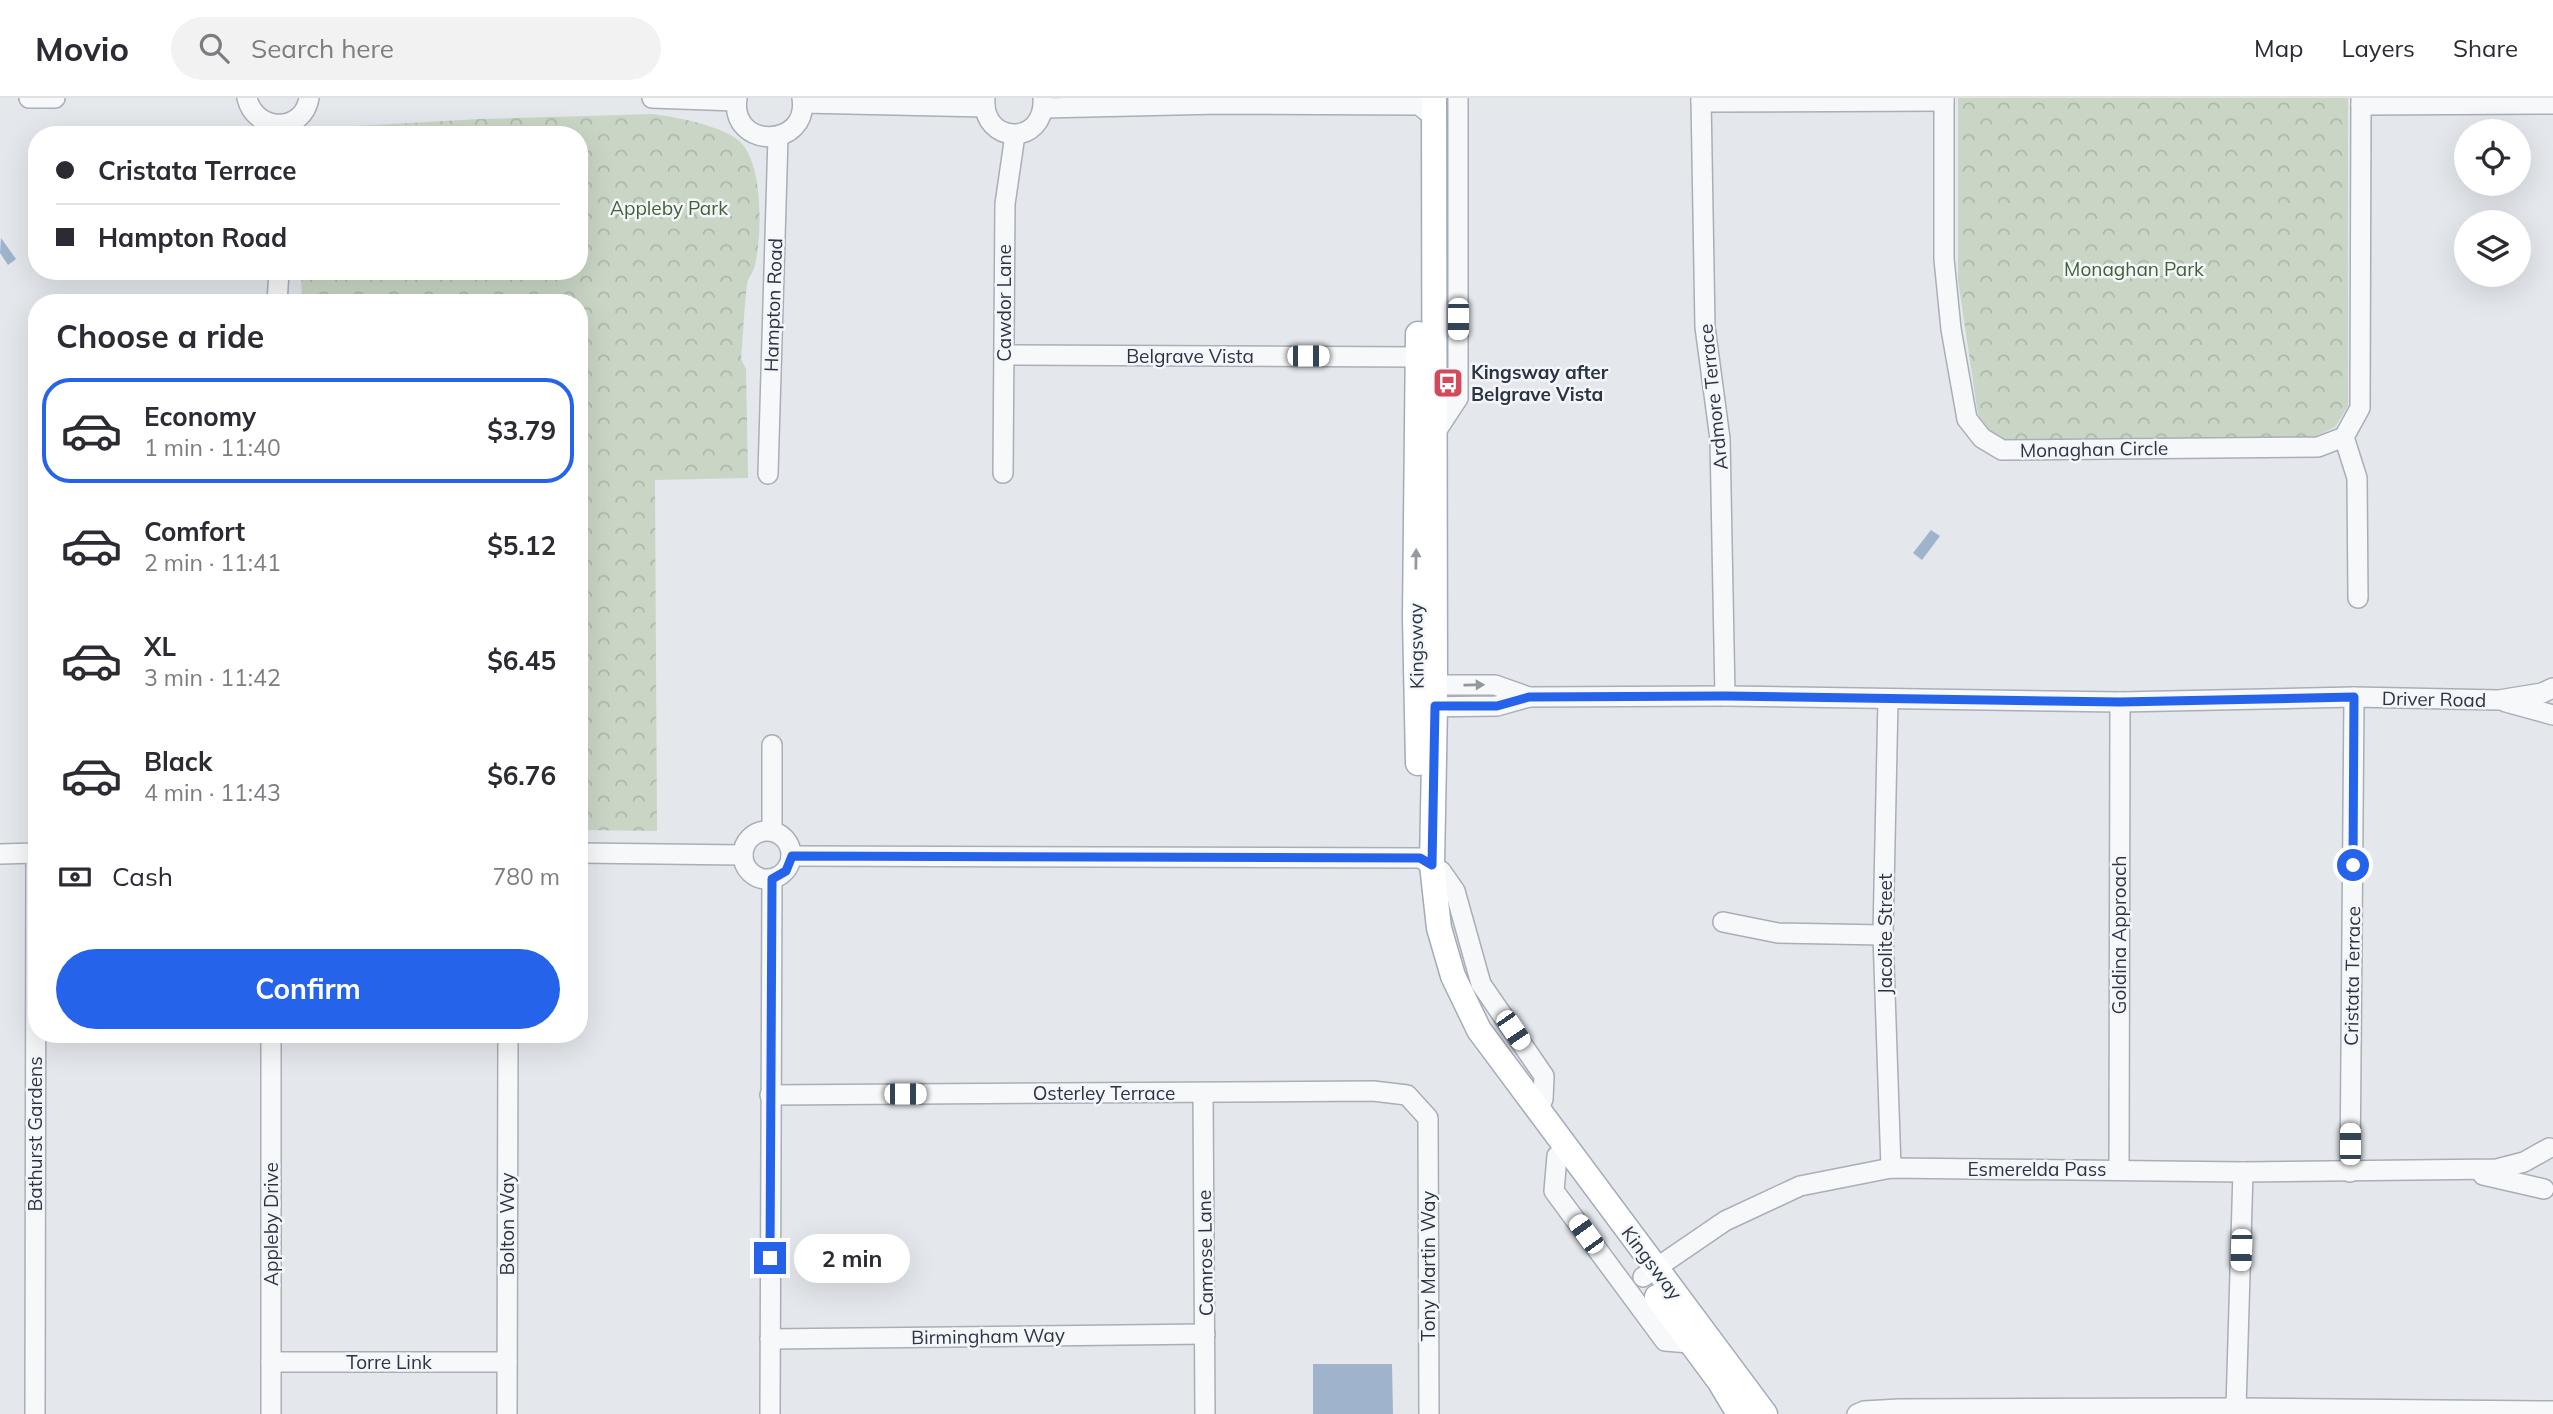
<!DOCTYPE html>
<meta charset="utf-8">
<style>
body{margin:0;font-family:Mulish,sans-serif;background:#f2f2f3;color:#2b2b33;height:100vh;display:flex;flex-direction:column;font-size:26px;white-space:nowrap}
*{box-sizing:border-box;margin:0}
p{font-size:23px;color:#7c7c81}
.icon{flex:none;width:38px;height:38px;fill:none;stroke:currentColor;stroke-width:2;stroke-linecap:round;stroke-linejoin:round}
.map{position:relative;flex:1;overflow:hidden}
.drawer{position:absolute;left:28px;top:196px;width:560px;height:749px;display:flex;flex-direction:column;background:#fff;border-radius:28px;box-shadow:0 7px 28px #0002}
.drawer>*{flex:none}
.top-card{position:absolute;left:28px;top:28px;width:560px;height:154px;border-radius:28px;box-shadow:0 7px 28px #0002;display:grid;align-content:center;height:154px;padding:0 28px;background:#fff}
.buttons{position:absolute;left:2454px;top:21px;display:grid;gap:14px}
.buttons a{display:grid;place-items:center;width:77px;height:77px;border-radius:50%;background:#fff;box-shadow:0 7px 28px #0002;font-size:35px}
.end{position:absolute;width:32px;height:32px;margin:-16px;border:9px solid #2563eb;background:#fff;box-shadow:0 0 0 4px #fff}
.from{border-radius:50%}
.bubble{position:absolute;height:49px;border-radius:24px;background:#fff;box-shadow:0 7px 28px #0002;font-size:23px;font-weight:700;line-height:49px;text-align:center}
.car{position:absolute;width:21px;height:42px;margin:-21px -10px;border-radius:9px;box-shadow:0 0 5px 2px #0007;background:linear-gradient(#fff 24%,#345 0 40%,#fff 0 76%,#345 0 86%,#fff 0)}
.top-card b{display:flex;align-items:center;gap:24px;height:66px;font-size:26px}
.top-card b+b{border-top:2px solid #e1e1e2}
.top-card i{width:18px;height:18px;background:#2b2b33}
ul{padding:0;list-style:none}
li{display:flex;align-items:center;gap:21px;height:105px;margin:0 14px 10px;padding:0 14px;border:4px solid transparent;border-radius:28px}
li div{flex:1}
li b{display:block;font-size:26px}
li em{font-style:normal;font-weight:700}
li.on{border-color:#2563eb}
li>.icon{width:63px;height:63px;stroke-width:1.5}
h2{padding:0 28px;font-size:32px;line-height:84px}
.pay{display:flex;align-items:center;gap:18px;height:77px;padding:0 28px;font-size:26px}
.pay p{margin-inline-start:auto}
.cta{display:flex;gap:14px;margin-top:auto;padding:14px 28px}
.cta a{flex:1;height:80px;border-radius:42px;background:#2563eb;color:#fff;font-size:28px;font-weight:700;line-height:80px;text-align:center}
header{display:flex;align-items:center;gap:42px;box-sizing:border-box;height:98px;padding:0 35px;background:#fff;border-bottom:2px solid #e1e1e2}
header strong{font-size:33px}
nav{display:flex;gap:38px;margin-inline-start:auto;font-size:24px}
.search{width:490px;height:63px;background:#f2f2f3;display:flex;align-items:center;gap:18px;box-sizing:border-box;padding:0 24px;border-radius:38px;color:#7c7c81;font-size:26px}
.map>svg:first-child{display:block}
</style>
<header>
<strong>Movio</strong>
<div class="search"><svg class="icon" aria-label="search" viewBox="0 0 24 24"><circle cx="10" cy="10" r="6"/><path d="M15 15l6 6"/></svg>Search here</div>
<nav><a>Map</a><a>Layers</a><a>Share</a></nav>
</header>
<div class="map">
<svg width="2553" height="1316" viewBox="0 0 2553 1316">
<defs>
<pattern id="forest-crowns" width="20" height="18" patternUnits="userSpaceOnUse" patternTransform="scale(1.75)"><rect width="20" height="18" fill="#c9d6c5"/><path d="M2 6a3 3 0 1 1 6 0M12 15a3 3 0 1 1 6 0" fill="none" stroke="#adb8ab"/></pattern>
</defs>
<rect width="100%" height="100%" fill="#e4e7ec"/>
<g fill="url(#forest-crowns)">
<polygon points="1958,0 2348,0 2348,308 2335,329 2314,339 2007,343 1990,336 1978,317 1958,182"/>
<path d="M653,16C675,19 728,28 743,47C763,72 762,136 755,167C754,174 748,179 747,186C744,211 743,236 741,261L746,271L748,380L655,382L657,733L579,732V205H302L301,173H579V37H332L339,29L480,21Z"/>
</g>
<g fill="#9fb4cc">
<polygon points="1,140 16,161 8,167 0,155"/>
<polygon points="1931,432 1940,438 1922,462 1913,455"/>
<polygon points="1313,1266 1392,1266 1393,1316 1313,1316"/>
</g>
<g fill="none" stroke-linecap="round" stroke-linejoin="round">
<g stroke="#a9aeb7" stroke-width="22">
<g id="minor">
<polyline points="29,0 55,0"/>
<path d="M247,0C255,34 303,36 309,0"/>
<polyline points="652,0 736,3"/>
<path d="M737,0C729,52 810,51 802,0"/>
<path d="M985,0C981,47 1046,49 1043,0"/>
<polyline points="1701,0 1705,229 1720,341 1725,598"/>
<polyline points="1944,0 1944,161 1951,231 1967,321 1982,340 2002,352 2318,349 2344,339 2360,310 2361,0"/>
<polyline points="1701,4 1944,3"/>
<polyline points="803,5 985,9"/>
<polyline points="2361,7 2553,6"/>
<polyline points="1044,10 1219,6 1419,7 1434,19"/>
<polyline points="277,205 279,173"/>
<polyline points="1004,257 1417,259"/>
<polyline points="1435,335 1458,300 1458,0"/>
<polyline points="2344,339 2357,380 2358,500"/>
<polyline points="1003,375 1005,106 1015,37"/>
<polyline points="768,376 778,39"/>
<polyline points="1421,587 1495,587 1529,599"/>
<polyline points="1888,602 1883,837 1891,1070"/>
<polyline points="2506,604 2553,617"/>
<polyline points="1422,609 1497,608 1529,599 1725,598 2120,604 2354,599 2499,602 2542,595 2553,590"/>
<polyline points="772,647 772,733"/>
<circle cx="767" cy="757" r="24"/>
<polyline points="579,755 743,757"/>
<polyline points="0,756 37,755"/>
<polyline points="791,758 1420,760 1441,773 1455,793 1481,886 1544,978 1543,1001 1538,1013"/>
<polyline points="1723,824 1778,835 1883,837"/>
<polyline points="1203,995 1205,1316"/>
<polyline points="770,997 1373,993 1407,997 1428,1020 1429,1316"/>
<polyline points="1557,1058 1554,1093 1665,1243 1689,1245"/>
<polyline points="2119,1071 2120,604"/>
<polyline points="2350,1074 2354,599"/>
<polyline points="2483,1077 2544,1091"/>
<polyline points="1643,1179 1725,1123 1800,1088 1891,1070 2243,1074 2497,1071 2524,1064 2549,1050"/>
<polyline points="770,1241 1205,1236"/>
<polyline points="271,1264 507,1264"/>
<polyline points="2236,1310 2243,1074"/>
<polyline points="35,1316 36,755"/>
<polyline points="271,1316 271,936"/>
<polyline points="507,1316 508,936"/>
<polyline points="770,1316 772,781"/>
<polyline points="1857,1316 1864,1313 1899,1311 2236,1310 2553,1313"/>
</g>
</g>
<g stroke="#a3abb8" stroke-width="27">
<g id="major">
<polyline points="1434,0 1435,608 1432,767 1439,830 1453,878 1479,932 1765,1316"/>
<polyline points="1418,236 1415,520 1418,665"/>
<polyline points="1657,1199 1720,1284 1739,1316"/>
</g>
</g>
<use href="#minor" stroke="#f7f8fa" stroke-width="19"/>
<use href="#major" stroke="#fff" stroke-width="24"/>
</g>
<defs><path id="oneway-solid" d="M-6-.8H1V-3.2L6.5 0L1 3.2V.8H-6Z" transform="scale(1.75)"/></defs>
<use fill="#959aa2" href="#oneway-solid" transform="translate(1416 461) rotate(-89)"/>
<use fill="#9196a0" href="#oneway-solid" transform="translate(1474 587) rotate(-1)"/>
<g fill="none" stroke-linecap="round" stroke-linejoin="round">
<polyline stroke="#2563eb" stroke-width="9" points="770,1160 772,781 786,773 792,758 1420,760 1432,767 1435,608 1497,608 1529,599 1725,598 2120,604 2354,599 2353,767"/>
</g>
<defs>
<g id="bus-square" transform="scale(1.575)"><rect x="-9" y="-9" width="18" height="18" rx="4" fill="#d1495b" stroke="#f4f6f9"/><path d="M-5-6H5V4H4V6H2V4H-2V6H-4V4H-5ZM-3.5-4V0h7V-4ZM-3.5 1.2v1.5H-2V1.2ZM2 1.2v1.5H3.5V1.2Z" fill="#fff"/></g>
</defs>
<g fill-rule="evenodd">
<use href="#bus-square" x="1448" y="285"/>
</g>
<g text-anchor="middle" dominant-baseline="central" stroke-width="5" stroke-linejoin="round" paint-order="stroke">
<g font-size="19" fill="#3f6138" stroke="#f4f6f9">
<text x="669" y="110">Appleby Park</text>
<text x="2134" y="171">Monaghan Park</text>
</g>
<g font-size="19" fill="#2b3445" stroke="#f4f6f9">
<text transform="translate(1004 205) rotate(-90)">Cawdor Lane</text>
<text transform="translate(773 207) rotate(-88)">Hampton Road</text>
<text x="1190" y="258">Belgrave Vista</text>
<text transform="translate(1713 299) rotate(-96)">Ardmore Terrace</text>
<text transform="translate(2094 351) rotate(-1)">Monaghan Circle</text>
<text transform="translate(1416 548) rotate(-91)">Kingsway</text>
<text transform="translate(2434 601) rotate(1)">Driver Road</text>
<text transform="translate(1885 836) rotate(-90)">Jacolite Street</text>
<text transform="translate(2119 837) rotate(-90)">Goldina Approach</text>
<text transform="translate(2352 878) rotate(-89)">Cristata Terrace</text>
<text x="1104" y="995">Osterley Terrace</text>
<text transform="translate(35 1036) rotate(-90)">Bathurst Gardens</text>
<text x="2037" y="1071">Esmerelda Pass</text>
<text transform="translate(271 1126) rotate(-90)">Appleby Drive</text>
<text transform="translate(507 1126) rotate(-90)">Bolton Way</text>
<text transform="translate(1205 1155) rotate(-91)">Camrose Lane</text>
<text transform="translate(1652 1165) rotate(53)">Kingsway</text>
<text transform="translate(1428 1168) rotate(-90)">Tony Martin Way</text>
<text transform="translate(988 1238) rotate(-1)">Birmingham Way</text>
<text x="389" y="1264">Torre Link</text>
</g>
<g font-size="19" font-weight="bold" fill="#2b3445" stroke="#f4f6f9" text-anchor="start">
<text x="1471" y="274">Kingsway after<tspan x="1471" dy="22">Belgrave Vista</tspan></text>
</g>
</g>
</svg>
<div class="buttons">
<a><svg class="icon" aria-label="locate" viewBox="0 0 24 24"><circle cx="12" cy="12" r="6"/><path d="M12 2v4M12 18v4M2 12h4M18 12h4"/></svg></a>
<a><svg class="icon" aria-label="layers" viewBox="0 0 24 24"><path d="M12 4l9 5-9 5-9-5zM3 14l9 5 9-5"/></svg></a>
</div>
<i class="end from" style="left:2353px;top:767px"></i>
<i class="end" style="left:770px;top:1160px"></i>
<div class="bubble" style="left:794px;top:1136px;width:116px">2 min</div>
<i class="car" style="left:1458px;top:221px;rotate:180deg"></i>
<i class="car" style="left:1308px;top:258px;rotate:90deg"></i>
<i class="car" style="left:1513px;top:932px;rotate:146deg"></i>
<i class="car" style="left:905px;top:996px;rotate:90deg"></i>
<i class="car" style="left:2350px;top:1046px;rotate:0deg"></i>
<i class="car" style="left:1586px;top:1136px;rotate:324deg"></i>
<i class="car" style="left:2241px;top:1152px;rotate:182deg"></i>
<div class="top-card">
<b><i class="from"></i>Cristata Terrace</b>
<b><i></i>Hampton Road</b>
</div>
<section class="drawer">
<h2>Choose a ride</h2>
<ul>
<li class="on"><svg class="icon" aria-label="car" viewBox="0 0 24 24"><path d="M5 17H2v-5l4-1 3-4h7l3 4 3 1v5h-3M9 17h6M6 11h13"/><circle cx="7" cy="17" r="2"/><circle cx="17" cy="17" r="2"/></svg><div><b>Economy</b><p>1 min · 11:40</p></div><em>$3.79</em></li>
<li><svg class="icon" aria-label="car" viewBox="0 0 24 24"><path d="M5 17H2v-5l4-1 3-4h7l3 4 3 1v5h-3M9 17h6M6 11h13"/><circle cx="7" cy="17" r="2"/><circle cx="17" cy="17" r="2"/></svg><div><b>Comfort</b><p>2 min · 11:41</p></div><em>$5.12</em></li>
<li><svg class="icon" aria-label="car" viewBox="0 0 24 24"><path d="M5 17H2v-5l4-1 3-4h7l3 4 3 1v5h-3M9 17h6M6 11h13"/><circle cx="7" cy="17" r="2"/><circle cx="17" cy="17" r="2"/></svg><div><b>XL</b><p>3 min · 11:42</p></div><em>$6.45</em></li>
<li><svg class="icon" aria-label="car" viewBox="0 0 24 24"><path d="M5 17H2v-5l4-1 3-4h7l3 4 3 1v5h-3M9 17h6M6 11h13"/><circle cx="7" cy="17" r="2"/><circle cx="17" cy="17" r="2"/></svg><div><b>Black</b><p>4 min · 11:43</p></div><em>$6.76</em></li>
</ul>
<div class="pay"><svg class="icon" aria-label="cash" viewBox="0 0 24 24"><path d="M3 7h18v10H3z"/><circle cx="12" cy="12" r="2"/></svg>Cash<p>780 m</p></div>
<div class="cta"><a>Confirm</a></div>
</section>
</div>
